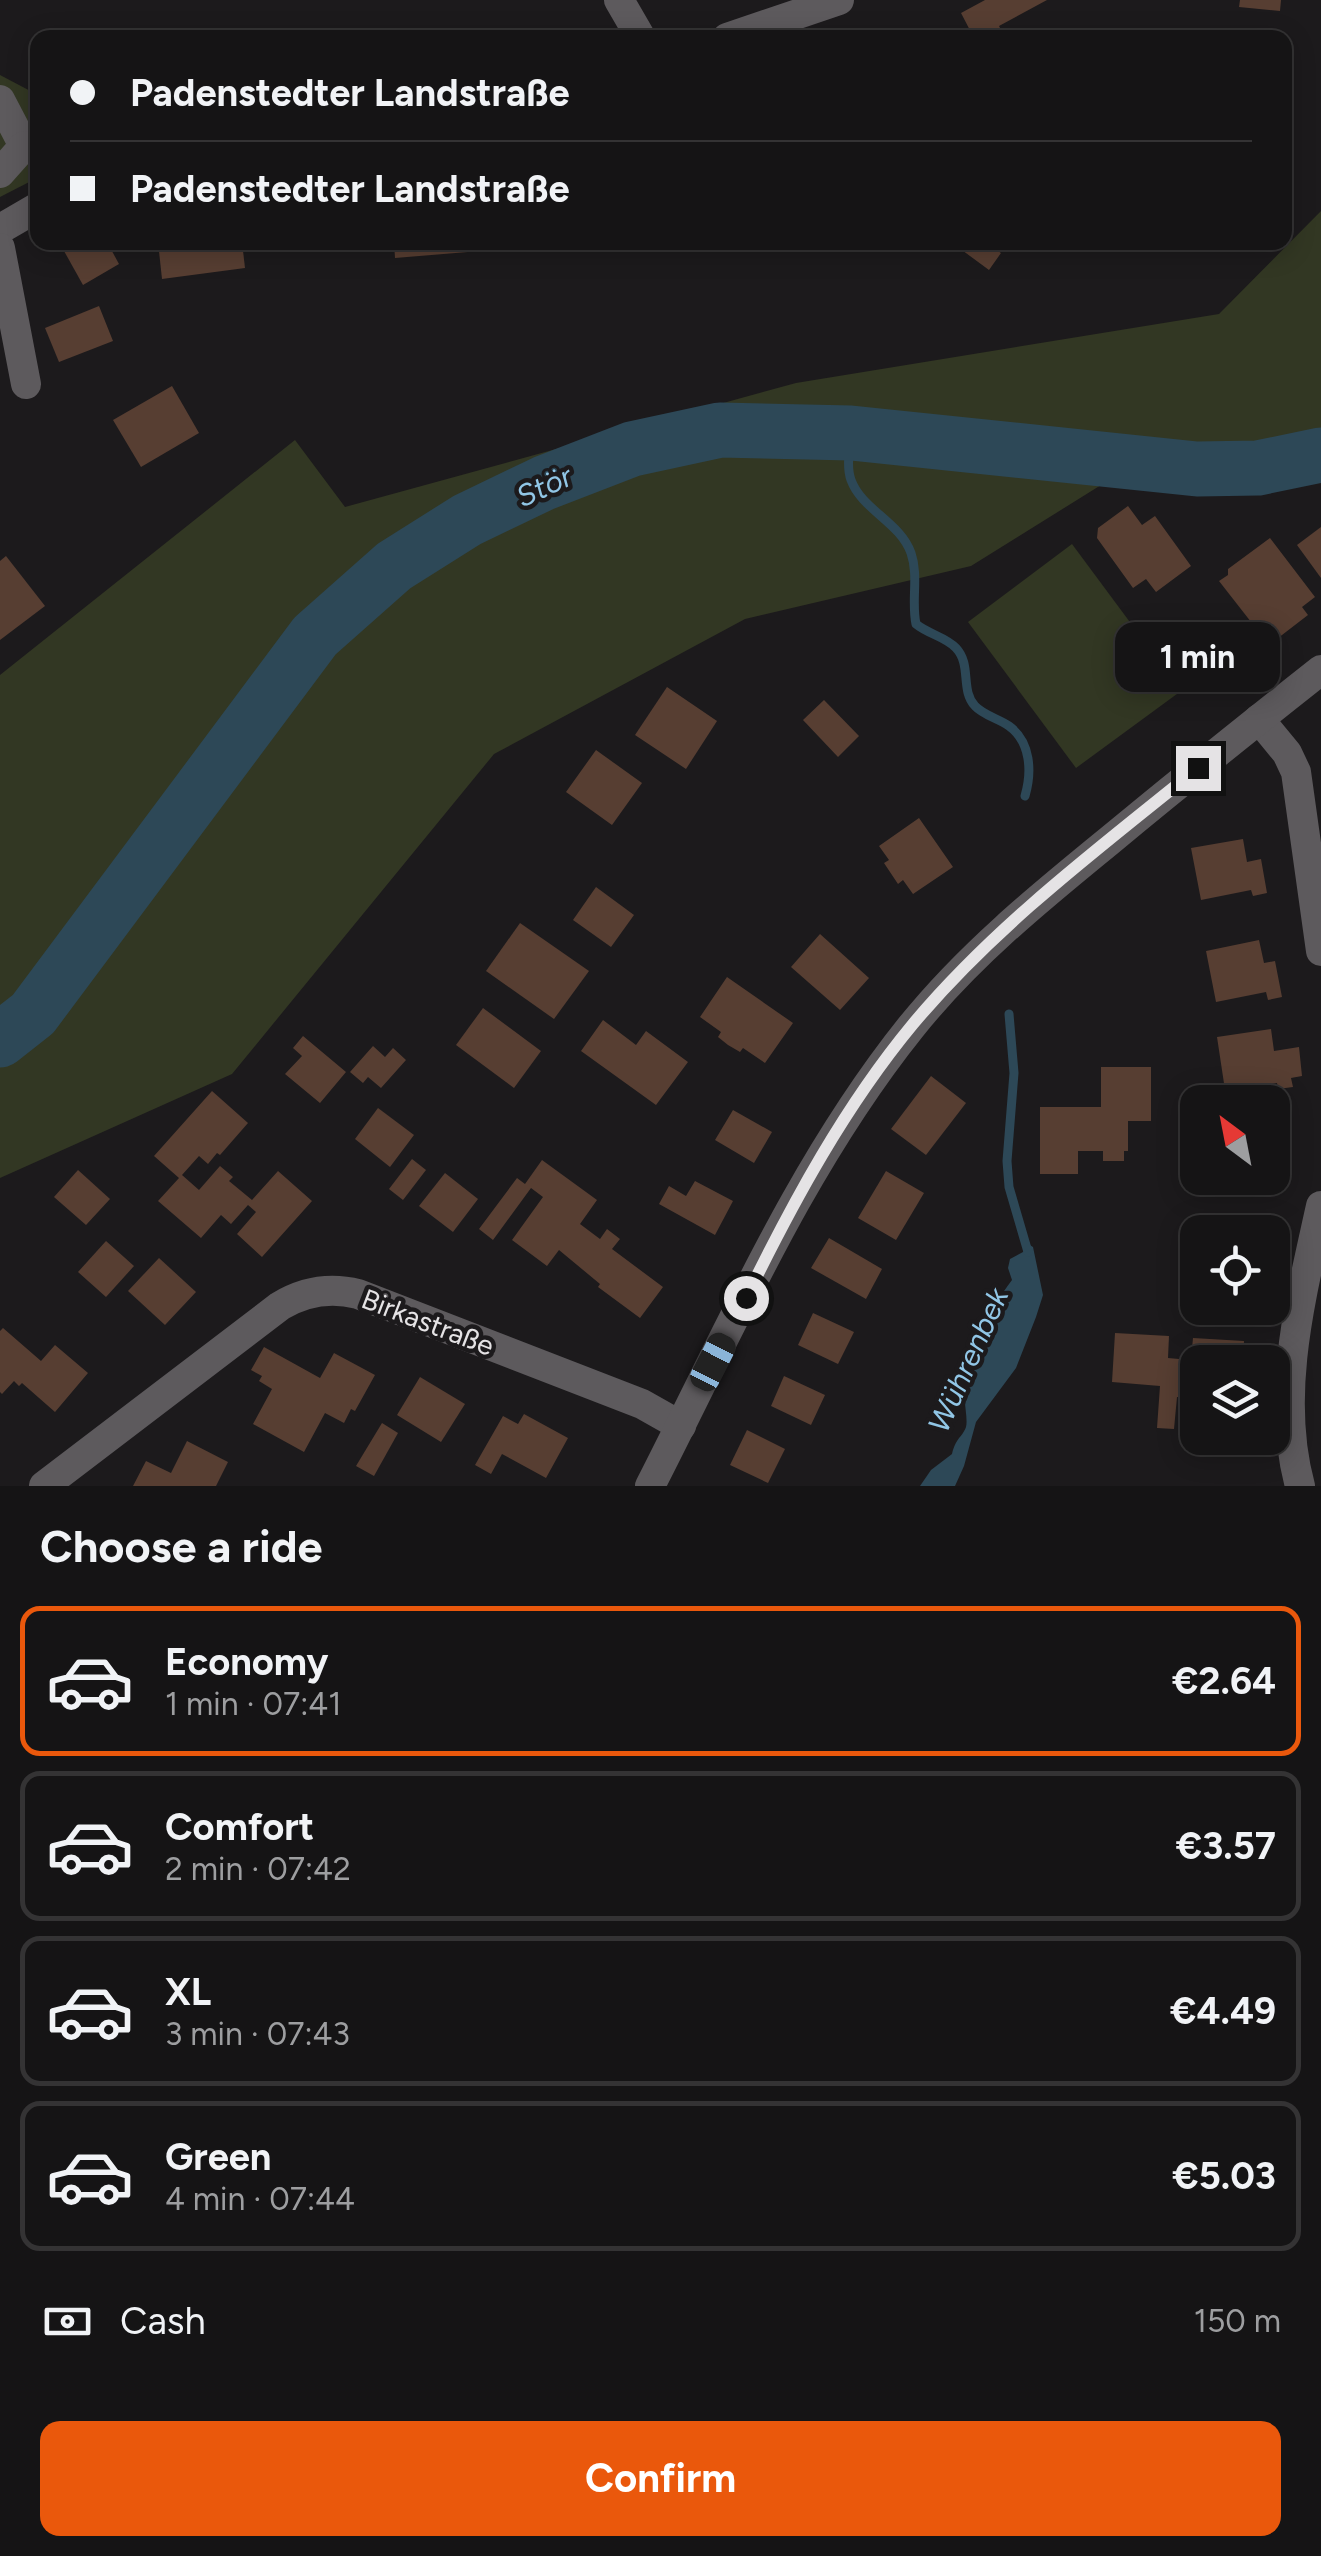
<!DOCTYPE html>
<meta charset="utf-8">
<style>
body{margin:0;font-family:Figtree,sans-serif;background:#222122;color:#f1f3f6;height:100vh;display:flex;flex-direction:column;font-size:38px;white-space:nowrap}
*{box-sizing:border-box;margin:0}
p{font-size:32px;color:#9d9ea0}
.icon{flex:none;width:55px;height:55px;fill:none;stroke:currentColor;stroke-width:2;stroke-linecap:round;stroke-linejoin:round}
.map{position:relative;height:1486px;overflow:hidden}
.panel{display:flex;flex-direction:column;background:#151415;flex:1}
.panel>*{flex:none}
.top-card{position:absolute;left:30px;top:30px;width:1262px;height:220px;border-radius:20px;box-shadow:0 5px 25px #0003,0 0 0 2px #343334;display:grid;align-content:center;height:220px;padding:0 40px;background:#151415}
.needle{width:65px;rotate:328deg}
.buttons{position:absolute;left:1180px;top:1085px;display:grid;gap:20px}
.buttons a{display:grid;place-items:center;width:110px;height:110px;border-radius:20px;background:#151415;box-shadow:0 5px 25px #0003,0 0 0 2px #343334;font-size:50px}
.end{position:absolute;width:45px;height:45px;margin:-22px;border:12px solid #e5e3e5;background:#111;box-shadow:0 0 0 5px #111}
.from{border-radius:50%}
.bubble{position:absolute;height:70px;border-radius:20px;background:#151415;box-shadow:0 5px 25px #0003,0 0 0 2px #343334;font-size:32px;font-weight:700;line-height:70px;text-align:center}
.car{position:absolute;width:30px;height:60px;margin:-30px -15px;border-radius:12px;box-shadow:0 0 8px 2px #0007;background:linear-gradient(#222 24%,#8ab4d8 0 40%,#222 0 76%,#8ab4d8 0 86%,#222 0)}
.top-card b{display:flex;align-items:center;gap:35px;height:95px;font-size:38px}
.top-card b+b{border-top:2px solid #343334}
.top-card i{width:25px;height:25px;background:#f1f3f6}
ul{padding:0;list-style:none}
li{display:flex;align-items:center;gap:30px;height:150px;margin:0 20px 15px;padding:0 20px;border:5px solid #343334;border-radius:20px}
li div{flex:1}
li b{display:block;font-size:38px}
li em{font-style:normal;font-weight:700}
li.current{border-color:#ea580c}
li>.icon{width:90px;height:90px;stroke-width:1.5}
h2{padding:0 40px;font-size:45px;line-height:120px}
.pay{display:flex;align-items:center;gap:25px;height:110px;padding:0 40px;font-size:38px}
.pay p{margin-inline-start:auto}
.action{display:flex;gap:20px;margin-top:auto;padding:20px 40px}
.action a{flex:1;height:115px;border-radius:20px;background:#ea580c;color:#fff;font-size:40px;font-weight:700;line-height:115px;text-align:center}
.map>svg:first-child{display:block}
</style>
<div class="map">
<svg width="1321" height="1486" viewBox="0 0 1321 1486">
<rect width="100%" height="100%" fill="#1c1a1c"/>
<g fill="#323723">
<polygon points="0,75 38,95 37,178 0,197"/>
<polygon points="1321,211 1321,454 1257,468 1197,469 1138,462 971,566 745,619 494,754 232,1074 0,1178 0,675 295,440 345,507 796,383 1219,314"/>
<polygon points="1072,544 1181,691 1076,768 968,622"/>
</g>
<path fill="#2d4857" d="M1028,1244L1033,1247L1043,1295L1036,1317L1016,1368L976,1422L964,1466L955,1486H920L931,1470L952,1454C956,1437 962,1438 966,1427C968,1419 964,1405 965,1396C970,1357 989,1309 1012,1280L1008,1268L1010,1259L1023,1252Z"/>
<g fill="none" stroke-linecap="round" stroke-linejoin="round">
<g stroke="#2d4857" stroke-width="9">
<path d="M851,433C850,448 846,466 851,480C862,510 900,522 911,553C919,576 911,601 916,624C928,634 946,637 956,648C972,665 960,690 975,706C983,715 999,719 1009,726C1031,742 1032,772 1025,796"/>
<polyline points="1009,1014 1014,1073 1007,1161 1009,1187 1028,1252"/>
</g>
<polyline stroke="#2d4857" stroke-width="55" points="0,1040 33,1014 315,636 394,566 467,520 544,483 632,449 720,430 851,433 1197,469 1258,468 1321,455"/>
</g>
<g fill="#573e32">
<polygon points="985,0 1047,0 999,26 1005,38 974,38 961,13"/>
<polygon points="1240,0 1281,0 1280,11 1239,7"/>
<polygon points="59,242 107,242 119,264 83,285"/>
<polygon points="158,242 242,242 245,268 162,279"/>
<polygon points="394,242 480,242 480,251 395,258"/>
<polygon points="951,242 995,242 992,247 1001,253 989,270"/>
<polygon points="99,306 113,341 59,362 45,328"/>
<polygon points="172,386 199,433 141,467 113,420"/>
<polygon points="1128,506 1142,525 1155,516 1191,566 1156,592 1146,579 1133,588 1097,538 1098,528"/>
<polygon points="1321,527 1321,578 1297,545"/>
<polygon points="1270,538 1315,597 1302,607 1308,615 1269,645 1219,581 1228,575 1228,569"/>
<polygon points="6,556 45,606 0,640 0,561"/>
<polygon points="667,687 717,721 686,769 635,735"/>
<polygon points="824,700 859,736 838,757 803,720"/>
<polygon points="596,750 642,783 612,825 566,792"/>
<polygon points="919,818 953,867 913,894 903,880 898,884 884,863 889,860 879,846"/>
<polygon points="1243,839 1247,862 1261,859 1267,893 1253,896 1251,890 1201,900 1191,848"/>
<polygon points="596,887 634,915 611,947 573,920"/>
<polygon points="520,923 589,971 554,1019 486,971"/>
<polygon points="820,934 869,978 840,1010 791,967"/>
<polygon points="1259,940 1264,963 1275,961 1282,997 1268,1000 1266,992 1216,1002 1206,951"/>
<polygon points="727,977 793,1023 765,1063 743,1048 740,1052 728,1045 718,1037 721,1032 700,1017"/>
<polygon points="483,1008 541,1051 514,1088 456,1045"/>
<polygon points="603,1020 636,1045 646,1031 688,1062 656,1105 581,1051"/>
<polygon points="1271,1029 1274,1051 1299,1047 1302,1076 1291,1078 1293,1087 1278,1089 1277,1083 1225,1090 1217,1037"/>
<polygon points="303,1036 346,1072 320,1103 285,1074 302,1056 293,1048"/>
<polygon points="373,1046 385,1057 393,1048 406,1060 381,1088 368,1077 363,1083 350,1072"/>
<polygon points="1101,1067 1151,1067 1151,1121 1128,1121 1128,1151 1124,1151 1124,1161 1103,1161 1103,1151 1078,1151 1078,1174 1040,1174 1040,1107 1101,1107"/>
<polygon points="931,1076 966,1103 926,1155 891,1129"/>
<polygon points="212,1091 248,1123 220,1155 217,1153 208,1164 199,1156 182,1175 199,1190 220,1166 233,1177 229,1181 252,1200 278,1171 312,1201 262,1257 237,1234 256,1212 248,1205 231,1224 221,1215 201,1238 158,1201 179,1178 154,1156"/>
<polygon points="378,1108 414,1135 390,1167 355,1139"/>
<polygon points="733,1110 772,1132 754,1163 715,1140"/>
<polygon points="1282,1147 1286,1182 1272,1184 1272,1148"/>
<polygon points="412,1159 426,1170 403,1200 389,1189"/>
<polygon points="542,1160 597,1200 580,1224 600,1239 607,1229 620,1239 612,1249 663,1287 640,1318 598,1287 600,1284 559,1250 547,1266 512,1240 543,1197 531,1188 493,1240 479,1229 517,1178 525,1184"/>
<polygon points="78,1170 110,1199 86,1225 54,1197"/>
<polygon points="886,1171 924,1193 896,1240 858,1218"/>
<polygon points="445,1173 478,1199 453,1232 419,1206"/>
<polygon points="695,1181 733,1201 715,1235 659,1204 669,1186 686,1196"/>
<polygon points="1254,1222 1255,1232 1201,1232 1200,1227"/>
<polygon points="829,1238 882,1269 866,1299 811,1268"/>
<polygon points="106,1241 134,1266 106,1297 78,1272"/>
<polygon points="1198,1242 1198,1277 1188,1278 1185,1243"/>
<polygon points="1285,1242 1283,1272 1272,1272 1272,1243"/>
<polygon points="159,1258 196,1292 165,1325 128,1291"/>
<polygon points="813,1313 854,1332 838,1364 798,1345"/>
<polygon points="3,1328 41,1361 55,1345 88,1373 55,1412 22,1383 19,1386 14,1381 2,1394 0,1392 0,1331"/>
<polygon points="1115,1333 1169,1336 1168,1358 1179,1359 1191,1359 1193,1338 1244,1341 1243,1362 1198,1362 1198,1390 1190,1389 1190,1398 1177,1397 1174,1429 1157,1428 1160,1386 1112,1382"/>
<polygon points="264,1347 320,1378 334,1353 375,1375 355,1411 351,1409 344,1423 325,1413 304,1452 253,1424 272,1389 259,1381 262,1376 251,1370"/>
<polygon points="784,1376 825,1395 811,1425 771,1406"/>
<polygon points="420,1377 465,1404 441,1442 397,1415"/>
<polygon points="524,1414 568,1438 546,1478 502,1454 491,1474 475,1465 503,1416 518,1424"/>
<polygon points="382,1423 398,1433 374,1476 356,1466"/>
<polygon points="747,1430 785,1449 768,1483 730,1465"/>
<polygon points="187,1441 228,1462 216,1486 133,1486 146,1461 171,1473"/>
</g>
<g fill="none" stroke-linecap="round" stroke-linejoin="round">
<g stroke="#5d5a5d" stroke-width="30">
<polyline points="619,0 641,38"/>
<polyline points="727,38 839,0"/>
<polyline points="0,100 24,146"/>
<polyline points="0,173 24,146 38,152"/>
<polyline points="0,229 38,207"/>
<polyline points="0,248 26,384"/>
<polyline points="1259,719 1287,753 1296,772 1321,951"/>
<path d="M44,1486L280,1306C305,1291 330,1287 358,1294L642,1404L681,1426"/>
<path d="M650,1486C730,1330 801,1164 911,1027C968,956 1039,898 1109,841C1179,783 1250,726 1321,670"/>
<path d="M1300,1486C1275,1394 1301,1297 1321,1206"/>
</g>
</g>
<g fill="none" stroke-linecap="round" stroke-linejoin="round">
<path stroke="#e5e3e5" stroke-width="12" d="M746,1298C793,1202 845,1106 913,1024C995,926 1099,848 1198,768"/>
</g>
<g text-anchor="middle" dominant-baseline="central" stroke-width="9" stroke-linejoin="round" paint-order="stroke">
<g font-size="28" fill="#e5e3e5" stroke="#1c1a1c">
<text transform="translate(428 1322) rotate(21)">Birkastraße</text>
</g>
<g font-size="30" font-style="italic" fill="#91c6e6" stroke="#1c1a1c">
<text transform="translate(544 486) rotate(-25)">Stör</text>
<text transform="translate(968 1360) rotate(-66)">Wührenbek</text>
</g>
</g>
</svg>
<div class="buttons">
<a><svg class="needle" viewBox="-14 -14 28 28"><path d="M0-13l5 13h-10z" fill="#e53935"/><path d="M0 13l5-13h-10z" fill="#9d9ea0"/></svg></a>
<a><svg class="icon" aria-label="locate" viewBox="0 0 24 24"><circle cx="12" cy="12" r="6"/><path d="M12 2v4M12 18v4M2 12h4M18 12h4"/></svg></a>
<a><svg class="icon" aria-label="layers" viewBox="0 0 24 24"><path d="M12 4l9 5-9 5-9-5zM3 14l9 5 9-5"/></svg></a>
</div>
<i class="end from" style="left:746px;top:1298px"></i>
<i class="end" style="left:1198px;top:768px"></i>
<div class="bubble" style="left:1115px;top:622px;width:165px">1 min</div>
<i class="car" style="left:713px;top:1362px;rotate:27deg"></i>
<div class="top-card">
<b><i class="from"></i>Padenstedter Landstraße</b>
<b><i></i>Padenstedter Landstraße</b>
</div>
</div>
<section class="panel">
<h2>Choose a ride</h2>
<ul>
<li class="current"><svg class="icon" aria-label="car" viewBox="0 0 24 24"><path d="M5 17H2v-5l4-1 3-4h7l3 4 3 1v5h-3M9 17h6M6 11h13"/><circle cx="7" cy="17" r="2"/><circle cx="17" cy="17" r="2"/></svg><div><b>Economy</b><p>1 min · 07:41</p></div><em>€2.64</em></li>
<li><svg class="icon" aria-label="car" viewBox="0 0 24 24"><path d="M5 17H2v-5l4-1 3-4h7l3 4 3 1v5h-3M9 17h6M6 11h13"/><circle cx="7" cy="17" r="2"/><circle cx="17" cy="17" r="2"/></svg><div><b>Comfort</b><p>2 min · 07:42</p></div><em>€3.57</em></li>
<li><svg class="icon" aria-label="car" viewBox="0 0 24 24"><path d="M5 17H2v-5l4-1 3-4h7l3 4 3 1v5h-3M9 17h6M6 11h13"/><circle cx="7" cy="17" r="2"/><circle cx="17" cy="17" r="2"/></svg><div><b>XL</b><p>3 min · 07:43</p></div><em>€4.49</em></li>
<li><svg class="icon" aria-label="car" viewBox="0 0 24 24"><path d="M5 17H2v-5l4-1 3-4h7l3 4 3 1v5h-3M9 17h6M6 11h13"/><circle cx="7" cy="17" r="2"/><circle cx="17" cy="17" r="2"/></svg><div><b>Green</b><p>4 min · 07:44</p></div><em>€5.03</em></li>
</ul>
<div class="pay"><svg class="icon" aria-label="cash" viewBox="0 0 24 24"><path d="M3 7h18v10H3z"/><circle cx="12" cy="12" r="2"/></svg>Cash<p>150 m</p></div>
<div class="action"><a>Confirm</a></div>
</section>
